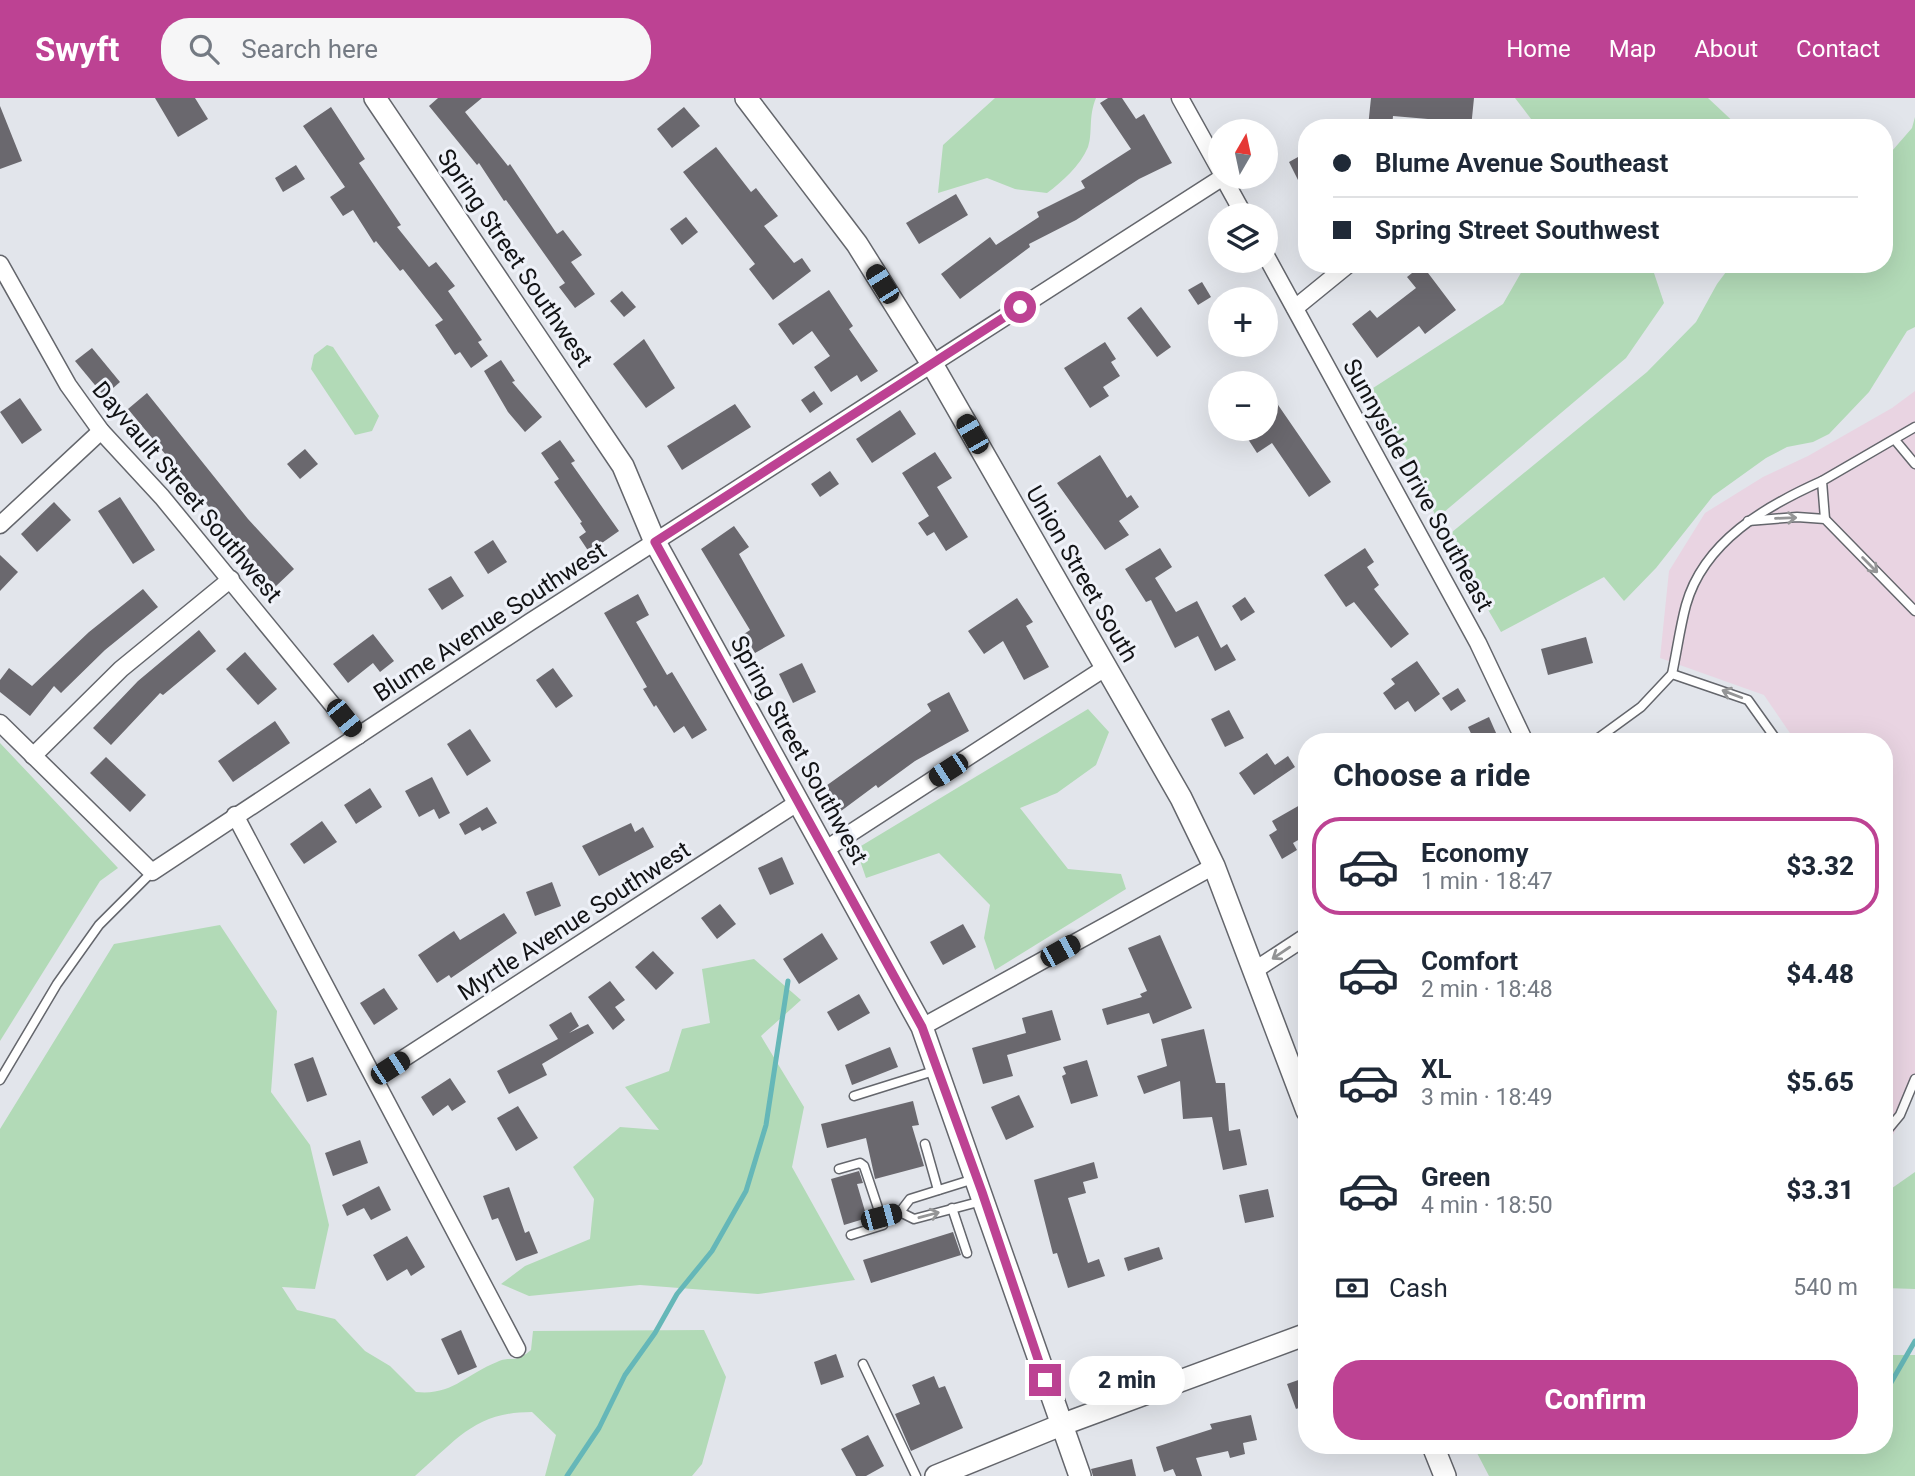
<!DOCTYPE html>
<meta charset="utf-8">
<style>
body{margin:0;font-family:Roboto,sans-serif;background:#f6f6f7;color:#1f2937;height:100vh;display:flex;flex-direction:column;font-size:26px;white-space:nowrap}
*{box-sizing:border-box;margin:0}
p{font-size:23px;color:#747a83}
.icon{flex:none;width:38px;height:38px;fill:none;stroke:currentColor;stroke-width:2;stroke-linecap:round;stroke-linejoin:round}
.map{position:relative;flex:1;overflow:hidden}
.drawer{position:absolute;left:1298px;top:635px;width:595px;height:721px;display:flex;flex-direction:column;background:#fff;border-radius:28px;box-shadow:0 7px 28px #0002}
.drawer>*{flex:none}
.banner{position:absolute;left:1298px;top:21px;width:595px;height:154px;border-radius:28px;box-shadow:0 7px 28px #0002;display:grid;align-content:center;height:154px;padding:0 35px;background:#fff}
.needle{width:46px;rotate:9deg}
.fabs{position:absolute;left:1208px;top:21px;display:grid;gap:14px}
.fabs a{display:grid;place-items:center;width:70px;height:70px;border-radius:50%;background:#fff;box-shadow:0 7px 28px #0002;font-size:35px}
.end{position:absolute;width:32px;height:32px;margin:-16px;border:9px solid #bd4293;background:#fff;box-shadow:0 0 0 4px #fff}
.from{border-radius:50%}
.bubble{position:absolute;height:49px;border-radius:24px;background:#fff;box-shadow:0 7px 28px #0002;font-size:23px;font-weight:800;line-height:49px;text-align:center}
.car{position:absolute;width:21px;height:42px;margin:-21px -10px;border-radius:9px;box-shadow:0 0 5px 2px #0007;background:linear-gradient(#222 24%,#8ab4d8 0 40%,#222 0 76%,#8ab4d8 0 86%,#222 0)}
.banner b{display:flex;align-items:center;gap:24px;height:66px;font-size:26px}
.banner b+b{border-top:2px solid #e0e1e3}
.banner i{width:18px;height:18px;background:#1f2937}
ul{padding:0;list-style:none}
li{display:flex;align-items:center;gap:21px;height:98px;margin:0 14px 10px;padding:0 21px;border:4px solid transparent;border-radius:28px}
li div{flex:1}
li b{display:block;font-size:26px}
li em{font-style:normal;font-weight:800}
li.on{border-color:#bd4293}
li>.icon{width:63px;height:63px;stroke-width:1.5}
h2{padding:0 35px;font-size:32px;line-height:84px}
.pay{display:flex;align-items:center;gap:18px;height:77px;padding:0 35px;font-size:26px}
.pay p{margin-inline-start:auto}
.button{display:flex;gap:14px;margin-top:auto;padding:14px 35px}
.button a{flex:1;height:80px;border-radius:28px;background:#bd4293;color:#fff;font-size:28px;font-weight:800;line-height:80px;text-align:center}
header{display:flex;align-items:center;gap:42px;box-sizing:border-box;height:98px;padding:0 35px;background:#bd4293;color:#fff}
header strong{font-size:33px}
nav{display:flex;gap:38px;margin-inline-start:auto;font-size:24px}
.search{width:490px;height:63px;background:#f6f6f7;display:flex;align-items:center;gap:18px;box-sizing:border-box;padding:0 24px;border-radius:28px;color:#747a83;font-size:26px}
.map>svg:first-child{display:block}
</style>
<header>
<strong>Swyft</strong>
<div class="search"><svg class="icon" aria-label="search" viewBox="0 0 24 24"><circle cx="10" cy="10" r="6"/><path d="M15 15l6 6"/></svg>Search here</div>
<nav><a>Home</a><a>Map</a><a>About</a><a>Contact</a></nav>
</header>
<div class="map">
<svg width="1915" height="1378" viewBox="0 0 1915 1378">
<rect width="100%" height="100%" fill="#e2e5eb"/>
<polygon fill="#e9d4e2" points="1915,293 1915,994 1892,1039 1885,1047 1885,644 1796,644 1764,597 1660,560 1669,473 1705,415 1763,379 1808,358 1892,310"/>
<g fill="#b2dab7">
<path d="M995,0H1096C1088,19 1093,35 1088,49C1080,68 1062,84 1047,95L1015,91L987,80L938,95L943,47Z"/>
<polygon points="1515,0 1708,0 1740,30 1538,30"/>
<polygon points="1915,19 1915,229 1907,233 1869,294 1829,336 1813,344 1787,349 1766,360 1713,398 1656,470 1624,503 1604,479 1501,534 1446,439 1647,274 1696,224 1717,186 1732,166 1885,166 1885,61 1912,30"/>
<polygon points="1526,166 1651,166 1664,205 1626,260 1437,420 1370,292 1503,206"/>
<polygon points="327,247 333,249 379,318 372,333 355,337 311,271 314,257"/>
<polygon points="1088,611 1109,634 1096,667 1057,695 1020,710 1068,771 1121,776 1126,791 995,872 984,840 990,807 939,755 866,780 856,751"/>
<polygon points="0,645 118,770 100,783 0,943"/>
<path d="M220,827L277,913L271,994L310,1047L329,1127L315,1191L282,1189L297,1212L335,1221L365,1253L390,1268L416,1294C452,1298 466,1276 497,1264C513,1257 513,1267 531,1252L533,1233L704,1232L726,1279L702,1366L692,1378H545L556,1337L532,1314C474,1314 456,1343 415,1378H0V1031L114,846Z"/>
<polygon points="754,861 801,902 761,938 804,1009 792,1069 855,1182 758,1196 640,1187 529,1198 501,1186 525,1168 590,1141 594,1101 573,1069 620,1029 659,1032 625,989 669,973 682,931 710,925 702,871"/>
<polygon points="1915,1074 1915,1191 1885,1190 1885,1095"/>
<polygon points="1885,1257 1915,1257 1915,1378 1489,1378 1477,1355 1479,1348 1885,1348"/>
</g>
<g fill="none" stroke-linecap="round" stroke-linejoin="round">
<g stroke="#65b7b8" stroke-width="5">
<polyline points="1885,1295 1915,1243"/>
<polyline points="567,1378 599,1330 625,1277 655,1235 677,1196 712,1153 746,1093 766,1027 788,883"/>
</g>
</g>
<g fill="#6a686e">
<polygon points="155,0 195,0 208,21 178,39"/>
<polygon points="438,0 482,0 465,14 508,68 510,66 557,136 563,132 582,157 571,164 595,196 575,210 559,189 565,185 506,102 504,103 479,65 477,67 429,8"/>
<polygon points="1108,0 1122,0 1136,21 1144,16 1172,65 1139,81 1076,122 1029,146 1030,149 960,201 941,176 990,139 996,147 1039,119 1037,114 1085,90 1081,83 1131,51 1100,5"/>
<polygon points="1371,0 1474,0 1471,30 1450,30 1451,23 1393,18 1392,30 1368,29"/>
<polygon points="0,8 22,63 0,71"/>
<polygon points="331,9 365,61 359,65 401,127 397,129 429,169 436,164 455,188 448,193 482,242 478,244 488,258 471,270 460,254 455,257 435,227 443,222 403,171 400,173 376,143 374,145 353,112 343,118 330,99 345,89 303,28"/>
<polygon points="684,9 700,28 672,50 657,31"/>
<polygon points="716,49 751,94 756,90 778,118 764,128 794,165 802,160 811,173 773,202 749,171 755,166 683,74"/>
<polygon points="1307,54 1307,100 1289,64"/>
<polygon points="296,67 305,81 283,94 275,80"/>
<polygon points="956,96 968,117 919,146 906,125"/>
<polygon points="686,119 698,134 682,147 670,131"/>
<polygon points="1422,167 1456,212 1425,236 1419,228 1377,260 1352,226 1370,212 1377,220 1416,190 1407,179"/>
<polygon points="1202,184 1211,199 1198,207 1188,192"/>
<polygon points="829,192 853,228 849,231 878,273 861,284 857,277 831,294 814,269 830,258 812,233 793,247 778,226"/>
<polygon points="622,193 636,209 624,219 610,203"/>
<polygon points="1141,209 1171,249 1157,259 1127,220"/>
<polygon points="644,241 675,290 646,310 613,266"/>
<polygon points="1105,244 1116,261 1111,264 1120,278 1103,289 1109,298 1090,310 1064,270"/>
<polygon points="92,250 120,284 104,298 75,263"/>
<polygon points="501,262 515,283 512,284 542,319 525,334 508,314 484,273"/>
<polygon points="814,293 823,306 810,315 801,302"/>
<polygon points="147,295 248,421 294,471 275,489 128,311"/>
<polygon points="20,300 42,332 22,346 0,314"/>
<polygon points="1274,301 1331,384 1309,399 1272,345 1257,355 1246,338 1257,331 1265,331 1265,307"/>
<polygon points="735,306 751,329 682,372 667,348"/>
<polygon points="900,312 916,336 872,365 856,341"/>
<polygon points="560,342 575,363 571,365 619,433 589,454 579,439 586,434 580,425 582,424 554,384 559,381 541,355"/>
<polygon points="305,351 318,366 300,381 287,366"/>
<polygon points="935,354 952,380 937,389 968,439 946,453 934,434 927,438 918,425 929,418 902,375"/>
<polygon points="1100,357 1127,400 1131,397 1139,409 1119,423 1129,437 1105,452 1057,385"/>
<polygon points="830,373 839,386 820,399 811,386"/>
<polygon points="120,399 155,452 133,466 98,413"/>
<polygon points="54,404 71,422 37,454 21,436"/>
<polygon points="734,428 749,449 739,456 785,538 755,555 744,536 750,532 701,451"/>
<polygon points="493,442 507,464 488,476 474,454"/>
<polygon points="1160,450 1172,469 1155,480 1176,514 1197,503 1221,550 1227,546 1236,562 1215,573 1198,538 1175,550 1151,502 1146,504 1125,471"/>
<polygon points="1365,450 1374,464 1367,469 1379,487 1374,491 1409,536 1391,550 1354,504 1346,509 1324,477"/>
<polygon points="0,457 18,474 0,493"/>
<polygon points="451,478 464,498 442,512 428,491"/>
<polygon points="143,491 158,509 105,552 61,595 54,588 30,618 0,594 0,582 9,570 32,588 89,534"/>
<polygon points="638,496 649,517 636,524 667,577 672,574 707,632 692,641 684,628 674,635 656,607 654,609 643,591 647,589 604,515"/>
<polygon points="1245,499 1255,514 1241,523 1232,508"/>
<polygon points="1017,500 1033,524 1026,528 1049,569 1024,582 1003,543 984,556 968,533"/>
<polygon points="199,532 216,553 163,597 160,595 111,647 93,630 138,583"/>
<polygon points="373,536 394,563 380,574 373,565 348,585 333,566"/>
<polygon points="1586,539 1593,565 1548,577 1541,551"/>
<polygon points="245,554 277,591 258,607 226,571"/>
<polygon points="1417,563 1440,596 1415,614 1408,603 1395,612 1383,595 1395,586 1391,581"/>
<polygon points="802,565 816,594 793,605 779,576"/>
<polygon points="553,570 573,598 556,610 536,582"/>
<polygon points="1458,590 1466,603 1451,613 1442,600"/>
<polygon points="949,594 969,633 915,663 878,690 876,687 841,713 823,690 931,613 927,606"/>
<polygon points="1229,612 1244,640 1225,649 1211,621"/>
<polygon points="1489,619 1500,644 1475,644 1468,629"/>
<polygon points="275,623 290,645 233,684 218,663"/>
<polygon points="470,631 491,663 467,678 447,646"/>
<polygon points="1267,655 1275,667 1288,658 1295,669 1254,697 1239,675"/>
<polygon points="106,659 146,697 130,714 90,675"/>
<polygon points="432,679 450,715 439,721 434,711 419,719 405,693"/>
<polygon points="370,690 382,709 356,726 344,707"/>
<polygon points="1307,703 1307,737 1293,745 1297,752 1282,761 1269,737 1277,732 1272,723"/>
<polygon points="487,709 497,725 482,733 480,729 465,737 459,726"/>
<polygon points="322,723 337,744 304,766 290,746"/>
<polygon points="631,725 635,734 643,729 654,749 599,778 582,748"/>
<polygon points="782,759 794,786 770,797 758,770"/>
<polygon points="552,784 561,808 535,818 526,794"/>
<polygon points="720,806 736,826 717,841 701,820"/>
<polygon points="504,815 517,835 451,880 449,877 437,885 418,857 454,833 460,842"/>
<polygon points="963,826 976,849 943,867 930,844"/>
<polygon points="822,835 838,861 799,886 783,861"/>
<polygon points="1160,837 1192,910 1153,926 1149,915 1107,927 1102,911 1142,899 1140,896 1147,893 1128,850"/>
<polygon points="653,853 674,875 656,892 635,869"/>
<polygon points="610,883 625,902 615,909 625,922 613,932 588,899"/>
<polygon points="384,890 398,911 374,927 360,905"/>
<polygon points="859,896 870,915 838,933 827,914"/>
<polygon points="1052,912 1061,942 1007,957 1013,978 983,986 972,950 1026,935 1022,920"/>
<polygon points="571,914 579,928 569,935 588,926 594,935 542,966 547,977 509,996 497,973 558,941 549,927"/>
<polygon points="1204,931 1216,985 1225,985 1229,1033 1240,1031 1247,1067 1223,1072 1212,1019 1183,1021 1180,983 1144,996 1137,978 1167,968 1161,941"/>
<polygon points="890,949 898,969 852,987 845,967"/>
<polygon points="313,959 327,997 307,1004 294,966"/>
<polygon points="1087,962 1098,998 1071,1006 1062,978 1066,976 1063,969"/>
<polygon points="450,980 466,1004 452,1013 448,1007 433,1018 421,999"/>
<polygon points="1019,997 1034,1029 1006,1042 991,1009"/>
<polygon points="913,1003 919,1027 912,1028 924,1068 875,1081 866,1040 827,1050 821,1026"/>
<polygon points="518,1008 538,1040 516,1053 497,1020"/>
<polygon points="360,1042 368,1065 333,1078 325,1055"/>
<polygon points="1094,1064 1098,1080 1083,1084 1086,1095 1068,1100 1088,1165 1099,1161 1105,1178 1068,1190 1057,1155 1053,1156 1034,1082"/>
<polygon points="859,1073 863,1085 857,1086 867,1120 844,1127 831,1081"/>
<polygon points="379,1088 391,1112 371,1122 364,1110 347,1118 342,1107"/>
<polygon points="509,1089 525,1135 529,1133 538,1155 516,1163 498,1120 492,1122 483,1098"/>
<polygon points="1268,1091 1274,1119 1245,1125 1239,1097"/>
<polygon points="953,1134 961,1157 871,1185 863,1162"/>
<polygon points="407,1138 425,1169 411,1178 407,1171 387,1183 373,1157"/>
<polygon points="1159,1149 1163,1161 1128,1173 1124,1160"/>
<polygon points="461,1232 477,1269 458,1277 441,1241"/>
<polygon points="836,1256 844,1279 821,1287 814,1264"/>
<polygon points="934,1278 939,1290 945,1288 963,1330 911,1353 895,1316 920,1306 912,1287"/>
<polygon points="1307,1279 1307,1307 1296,1311 1287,1286"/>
<polygon points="1251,1317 1257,1342 1243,1345 1245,1356 1230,1360 1228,1353 1196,1360 1202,1378 1176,1378 1173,1371 1164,1374 1156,1349 1212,1331 1210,1326"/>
<polygon points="868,1337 884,1368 866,1378 856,1378 841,1351"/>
<polygon points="1132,1361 1136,1378 1093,1378 1091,1371"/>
</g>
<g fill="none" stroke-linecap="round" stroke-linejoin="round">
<g stroke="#64666c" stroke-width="11">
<g id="lane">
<polyline points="1895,342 1915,366"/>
<polyline points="1825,421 1822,383 1915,329"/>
<polyline points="1748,423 1797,419 1825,421 1915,513"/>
<path d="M1672,576C1677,553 1680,529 1686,507C1704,443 1766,408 1822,383"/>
<polyline points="1593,644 1641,609 1672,576 1748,602 1778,644"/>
<polyline points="0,982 57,886 99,827 152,774"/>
<polyline points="854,998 937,972"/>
<polyline points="1885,1035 1900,1017 1915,981"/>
<polyline points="925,1046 938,1092"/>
<polyline points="839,1071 860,1065 864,1068 881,1119 900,1114"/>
<polyline points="974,1081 910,1101 900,1114 914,1121 982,1103"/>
<polyline points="952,1110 967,1155"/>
<polyline points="851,1137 883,1127 881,1119"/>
<polyline points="863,1266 916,1378"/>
</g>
</g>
<g stroke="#64666c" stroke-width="19">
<g id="street">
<polyline points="1180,0 1220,72"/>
<polyline points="1223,79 1244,117"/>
<polyline points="1265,156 1478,545 1525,644"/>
<polyline points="0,166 68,287 101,333 162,399 358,638"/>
<polyline points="1295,210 1349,166"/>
<polyline points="0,427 101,333"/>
<polyline points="0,625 152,774 530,524 1223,79"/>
<polyline points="33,658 121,571 231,481"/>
<polyline points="235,717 517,1251"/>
<polyline points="823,753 1105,570"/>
<polyline points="1255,872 1307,838"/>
<polyline points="922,929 1214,768"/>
<polyline points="375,979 797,705"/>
</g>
</g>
<g stroke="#64666c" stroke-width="24">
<g id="secondary">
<polyline points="375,0 623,368 655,444 922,929 1080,1378"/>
<polyline points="746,0 857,146 932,266 1181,700 1214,768 1307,1013"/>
<polyline points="1433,1348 1445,1378"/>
<polyline points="936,1378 1061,1327 1307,1236"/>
</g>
</g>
<use href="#lane" stroke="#fff" stroke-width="8"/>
<use href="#street" stroke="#fff" stroke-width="16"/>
<use href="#secondary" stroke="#fff" stroke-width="21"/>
</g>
<defs><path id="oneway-shaft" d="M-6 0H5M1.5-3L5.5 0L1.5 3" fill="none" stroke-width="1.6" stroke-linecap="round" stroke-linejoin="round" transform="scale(1.75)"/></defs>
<g stroke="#949596">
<use href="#oneway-shaft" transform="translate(1786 420) rotate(-2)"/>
<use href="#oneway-shaft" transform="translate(1870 467) rotate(45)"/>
<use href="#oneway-shaft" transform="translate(1732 596) rotate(-159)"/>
<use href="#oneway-shaft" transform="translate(1281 855) rotate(146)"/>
<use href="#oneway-shaft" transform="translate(929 1117) rotate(-15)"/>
</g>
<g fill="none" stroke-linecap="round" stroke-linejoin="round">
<polyline stroke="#bd4293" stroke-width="9" points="1020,209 655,444 922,929 982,1094 1045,1282"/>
</g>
<g text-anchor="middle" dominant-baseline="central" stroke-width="6" stroke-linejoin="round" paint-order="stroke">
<g font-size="24" fill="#121315" stroke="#eff2f9">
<text transform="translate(515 160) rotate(56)">Spring Street Southwest</text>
<text transform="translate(1418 387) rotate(61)">Sunnyside Drive Southeast</text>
<text transform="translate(187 394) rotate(50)">Dayvault Street Southwest</text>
<text transform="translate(1082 476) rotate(60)">Union Street South</text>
<text transform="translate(490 524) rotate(-33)">Blume Avenue Southwest</text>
<text transform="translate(799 652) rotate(61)">Spring Street Southwest</text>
<text transform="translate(574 823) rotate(-33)">Myrtle Avenue Southwest</text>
</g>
</g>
</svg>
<div class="fabs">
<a><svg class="needle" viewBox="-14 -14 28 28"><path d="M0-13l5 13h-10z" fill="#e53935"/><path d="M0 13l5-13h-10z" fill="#747a83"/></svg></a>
<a><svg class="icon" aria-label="layers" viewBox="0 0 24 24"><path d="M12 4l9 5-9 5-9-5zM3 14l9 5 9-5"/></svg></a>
<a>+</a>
<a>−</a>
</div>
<i class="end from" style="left:1020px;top:209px"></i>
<i class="end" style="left:1045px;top:1282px"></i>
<div class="bubble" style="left:1069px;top:1258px;width:116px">2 min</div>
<i class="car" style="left:882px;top:186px;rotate:328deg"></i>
<i class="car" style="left:972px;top:336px;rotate:330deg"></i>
<i class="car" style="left:344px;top:620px;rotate:141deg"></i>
<i class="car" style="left:948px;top:672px;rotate:237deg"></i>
<i class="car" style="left:1060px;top:853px;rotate:61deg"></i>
<i class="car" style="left:390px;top:970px;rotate:57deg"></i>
<i class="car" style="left:881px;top:1119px;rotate:75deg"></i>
<div class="banner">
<b><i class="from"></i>Blume Avenue Southeast</b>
<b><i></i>Spring Street Southwest</b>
</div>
<section class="drawer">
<h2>Choose a ride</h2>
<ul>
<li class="on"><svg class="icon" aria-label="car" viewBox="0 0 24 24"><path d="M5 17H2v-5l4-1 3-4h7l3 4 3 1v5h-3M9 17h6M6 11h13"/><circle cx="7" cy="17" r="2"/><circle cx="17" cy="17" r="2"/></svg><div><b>Economy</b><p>1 min · 18:47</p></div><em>$3.32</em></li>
<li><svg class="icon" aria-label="car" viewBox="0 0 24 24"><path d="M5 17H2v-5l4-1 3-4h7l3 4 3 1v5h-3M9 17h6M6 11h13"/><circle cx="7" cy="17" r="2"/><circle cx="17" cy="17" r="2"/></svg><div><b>Comfort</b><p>2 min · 18:48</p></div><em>$4.48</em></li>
<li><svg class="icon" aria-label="car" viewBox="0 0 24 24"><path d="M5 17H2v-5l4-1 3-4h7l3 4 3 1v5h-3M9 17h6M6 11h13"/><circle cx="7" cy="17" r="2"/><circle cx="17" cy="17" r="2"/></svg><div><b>XL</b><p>3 min · 18:49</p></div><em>$5.65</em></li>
<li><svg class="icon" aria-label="car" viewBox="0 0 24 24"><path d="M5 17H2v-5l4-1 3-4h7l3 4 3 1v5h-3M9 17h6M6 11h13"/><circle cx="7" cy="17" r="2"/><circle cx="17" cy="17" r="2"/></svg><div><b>Green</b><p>4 min · 18:50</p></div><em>$3.31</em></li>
</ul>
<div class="pay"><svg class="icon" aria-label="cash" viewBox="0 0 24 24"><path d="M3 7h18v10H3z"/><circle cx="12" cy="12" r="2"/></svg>Cash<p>540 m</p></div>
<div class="button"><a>Confirm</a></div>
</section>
</div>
